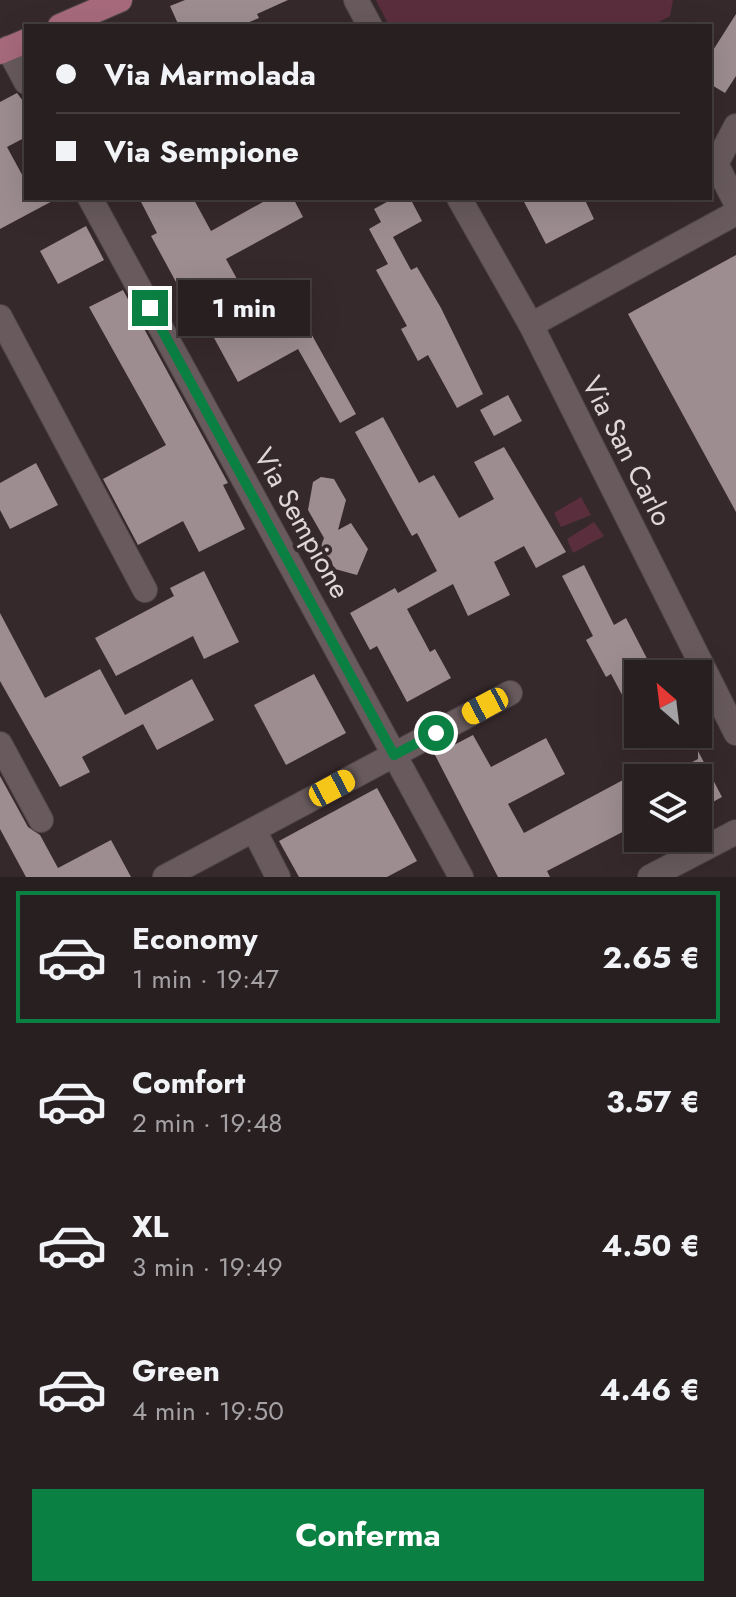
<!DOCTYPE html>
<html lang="it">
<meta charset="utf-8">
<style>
body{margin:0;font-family:Jost,sans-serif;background:#342c2e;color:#f1f3f6;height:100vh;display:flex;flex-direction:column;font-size:30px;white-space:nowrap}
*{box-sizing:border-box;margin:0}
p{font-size:26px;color:#a5a2a5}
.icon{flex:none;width:44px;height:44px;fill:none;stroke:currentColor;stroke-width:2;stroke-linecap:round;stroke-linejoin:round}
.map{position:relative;height:877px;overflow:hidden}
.details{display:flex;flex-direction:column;background:#281f21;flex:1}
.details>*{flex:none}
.top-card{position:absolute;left:24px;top:24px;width:688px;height:176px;border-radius:0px;box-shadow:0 8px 32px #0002,0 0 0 2px #443d3f;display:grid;align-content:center;height:176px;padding:0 32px;background:#281f21}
.needle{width:52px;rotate:332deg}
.tools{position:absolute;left:624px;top:660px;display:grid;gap:16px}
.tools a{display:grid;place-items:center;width:88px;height:88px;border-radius:0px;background:#281f21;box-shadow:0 8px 32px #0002,0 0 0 2px #443d3f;font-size:40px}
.end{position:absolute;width:36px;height:36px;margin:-18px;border:10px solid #0b8043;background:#fff;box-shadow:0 0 0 4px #fff}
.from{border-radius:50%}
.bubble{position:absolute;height:56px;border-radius:0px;background:#281f21;box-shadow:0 8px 32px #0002,0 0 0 2px #443d3f;font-size:26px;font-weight:700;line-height:56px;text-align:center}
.car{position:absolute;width:24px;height:48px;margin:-24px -12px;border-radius:10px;box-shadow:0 0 6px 2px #0007;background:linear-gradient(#f5c518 24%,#345 0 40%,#f5c518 0 76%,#345 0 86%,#f5c518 0)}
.top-card b{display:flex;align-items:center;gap:28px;height:76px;font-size:30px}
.top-card b+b{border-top:2px solid #443d3f}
.top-card i{width:20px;height:20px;background:#f1f3f6}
ul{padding:14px 0 0;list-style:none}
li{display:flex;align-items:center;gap:24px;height:132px;margin:0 16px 12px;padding:0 16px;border:4px solid transparent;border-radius:0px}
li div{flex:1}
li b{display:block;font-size:30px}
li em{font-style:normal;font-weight:700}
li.on{border-color:#0b8043}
li>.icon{width:72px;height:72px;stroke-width:1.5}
.cta{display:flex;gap:16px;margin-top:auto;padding:16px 32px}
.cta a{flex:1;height:92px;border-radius:0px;background:#0b8043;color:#fff;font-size:32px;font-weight:700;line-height:92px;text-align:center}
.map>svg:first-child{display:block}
</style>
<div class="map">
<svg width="736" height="877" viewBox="0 0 736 877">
<rect width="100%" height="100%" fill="#36292c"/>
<g fill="#5b2e3d">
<polygon points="376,0 673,0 670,16 652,26 389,26"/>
<polygon points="581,497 591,515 561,527 554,513"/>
<polygon points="594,522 604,536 573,553 567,539"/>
</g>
<g fill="#9d8d91">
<polygon points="185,0 288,0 257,14 259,18 240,26 179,26 170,6"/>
<polygon points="736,14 736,76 725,93 710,84 710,55"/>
<polygon points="17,93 26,105 26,137 7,147 26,182 26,198 58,198 0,229 0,102"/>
<polygon points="139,198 193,198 211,231 270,198 293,198 303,217 226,259 254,310 262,306 268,318 294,303 356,414 340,423 298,349 238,382 201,314 195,317 151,236 157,233"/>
<polygon points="394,198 410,198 422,221 393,237 411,270 417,267 441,308 483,394 457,408 428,355 418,361 401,329 407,326 376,270 388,264 369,229 381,222 374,209"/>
<polygon points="522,198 584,198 594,219 546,244"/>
<polygon points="86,226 104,260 58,284 40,251"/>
<polygon points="736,255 736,512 628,314"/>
<polygon points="123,290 228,483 223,485 245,529 199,552 183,521 138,545 103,479 166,445 89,307"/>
<polygon points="508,395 522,421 494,436 480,410"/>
<polygon points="383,417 419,483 434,475 459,518 494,499 474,462 504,447 566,552 536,568 524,546 494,562 510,595 468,616 453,584 407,609 430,652 435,649 451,678 407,702 377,646 370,650 350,613 395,588 398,593 437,571 417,533 412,536 355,432"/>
<polygon points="36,463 58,505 10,529 0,510 0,483"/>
<polygon points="321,477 334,479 346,500 338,530 351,523 368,549 357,575 335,569 321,546 324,538 308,510 313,482"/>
<polygon points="584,565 614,625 626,618 655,674 638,674 638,725 611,674 606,677 586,640 593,636 562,576"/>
<polygon points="204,571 239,642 204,659 193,636 116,676 95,638 174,596 170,588"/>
<polygon points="0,613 45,698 100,669 125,715 192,679 214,720 157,750 143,724 82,757 90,772 60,787 0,681"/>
<polygon points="314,674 346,733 286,765 254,705"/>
<polygon points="473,735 491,767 546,738 565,774 508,804 524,833 623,780 628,789 638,784 638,824 547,871 550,877 498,877 435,755"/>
<polygon points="698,751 722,797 698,810 698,778 661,778 698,759"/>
<polygon points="0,776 28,827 40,835 58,868 111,840 131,877 26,877 0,829"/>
<polygon points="377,788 417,861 387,877 299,877 279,841"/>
</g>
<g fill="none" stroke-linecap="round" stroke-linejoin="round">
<g stroke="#504548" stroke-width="26">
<g id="minor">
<polyline points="356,0 370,26"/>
<polyline points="8,48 26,82"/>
<polyline points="736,126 716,164 736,203"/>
<polyline points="90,198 461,877"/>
<polyline points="459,198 531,325 736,733"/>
<polyline points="0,317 145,590"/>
<polyline points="531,325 736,213"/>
<polyline points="0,744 41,820"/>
<polyline points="254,830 278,877"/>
<polyline points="165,877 510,693"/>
<polyline points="650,877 736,832"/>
</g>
</g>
<g stroke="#504548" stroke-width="26">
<g id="major">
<polyline points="60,26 120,0"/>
<polyline points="0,52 26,41"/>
</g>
</g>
<use href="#minor" stroke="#685a5d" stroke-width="24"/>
<use href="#major" stroke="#a76a7d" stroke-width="24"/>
</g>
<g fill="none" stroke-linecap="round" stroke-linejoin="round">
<polyline stroke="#0b8043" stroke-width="10" points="150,308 394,755 436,733"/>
</g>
<g text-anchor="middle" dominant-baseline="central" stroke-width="8" stroke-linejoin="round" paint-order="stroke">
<g font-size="28" fill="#e0d7da" stroke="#36292c">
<text transform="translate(627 451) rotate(63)">Via San Carlo</text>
<text transform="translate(302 523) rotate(61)">Via Sempione</text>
</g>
</g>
</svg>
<div class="tools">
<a><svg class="needle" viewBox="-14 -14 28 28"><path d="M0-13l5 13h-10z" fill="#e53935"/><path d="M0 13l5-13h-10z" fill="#a5a2a5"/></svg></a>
<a><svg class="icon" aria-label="layers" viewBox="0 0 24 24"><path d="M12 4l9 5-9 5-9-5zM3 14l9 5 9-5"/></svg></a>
</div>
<i class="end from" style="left:436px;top:733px"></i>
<i class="end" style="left:150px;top:308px"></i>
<div class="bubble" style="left:178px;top:280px;width:132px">1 min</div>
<i class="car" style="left:485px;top:706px;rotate:242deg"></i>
<i class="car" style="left:332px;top:788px;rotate:62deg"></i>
<div class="top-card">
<b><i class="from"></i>Via Marmolada</b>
<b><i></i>Via Sempione</b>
</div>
</div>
<section class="details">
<ul>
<li class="on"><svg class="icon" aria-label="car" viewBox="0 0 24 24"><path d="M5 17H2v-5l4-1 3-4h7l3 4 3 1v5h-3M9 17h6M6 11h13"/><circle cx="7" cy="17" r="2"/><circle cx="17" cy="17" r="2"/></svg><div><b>Economy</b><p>1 min · 19:47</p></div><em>2.65 €</em></li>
<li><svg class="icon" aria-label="car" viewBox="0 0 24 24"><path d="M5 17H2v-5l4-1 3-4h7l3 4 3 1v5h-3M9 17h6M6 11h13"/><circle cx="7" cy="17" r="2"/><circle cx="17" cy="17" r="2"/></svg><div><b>Comfort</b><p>2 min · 19:48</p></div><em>3.57 €</em></li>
<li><svg class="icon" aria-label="car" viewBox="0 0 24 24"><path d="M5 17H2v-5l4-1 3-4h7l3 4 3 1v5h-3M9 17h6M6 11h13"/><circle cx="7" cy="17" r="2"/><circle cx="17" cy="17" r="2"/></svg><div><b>XL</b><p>3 min · 19:49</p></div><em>4.50 €</em></li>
<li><svg class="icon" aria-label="car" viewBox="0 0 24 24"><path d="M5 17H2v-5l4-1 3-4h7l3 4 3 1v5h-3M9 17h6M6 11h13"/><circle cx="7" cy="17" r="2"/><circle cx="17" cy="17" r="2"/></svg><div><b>Green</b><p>4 min · 19:50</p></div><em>4.46 €</em></li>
</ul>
<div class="cta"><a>Conferma</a></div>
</section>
